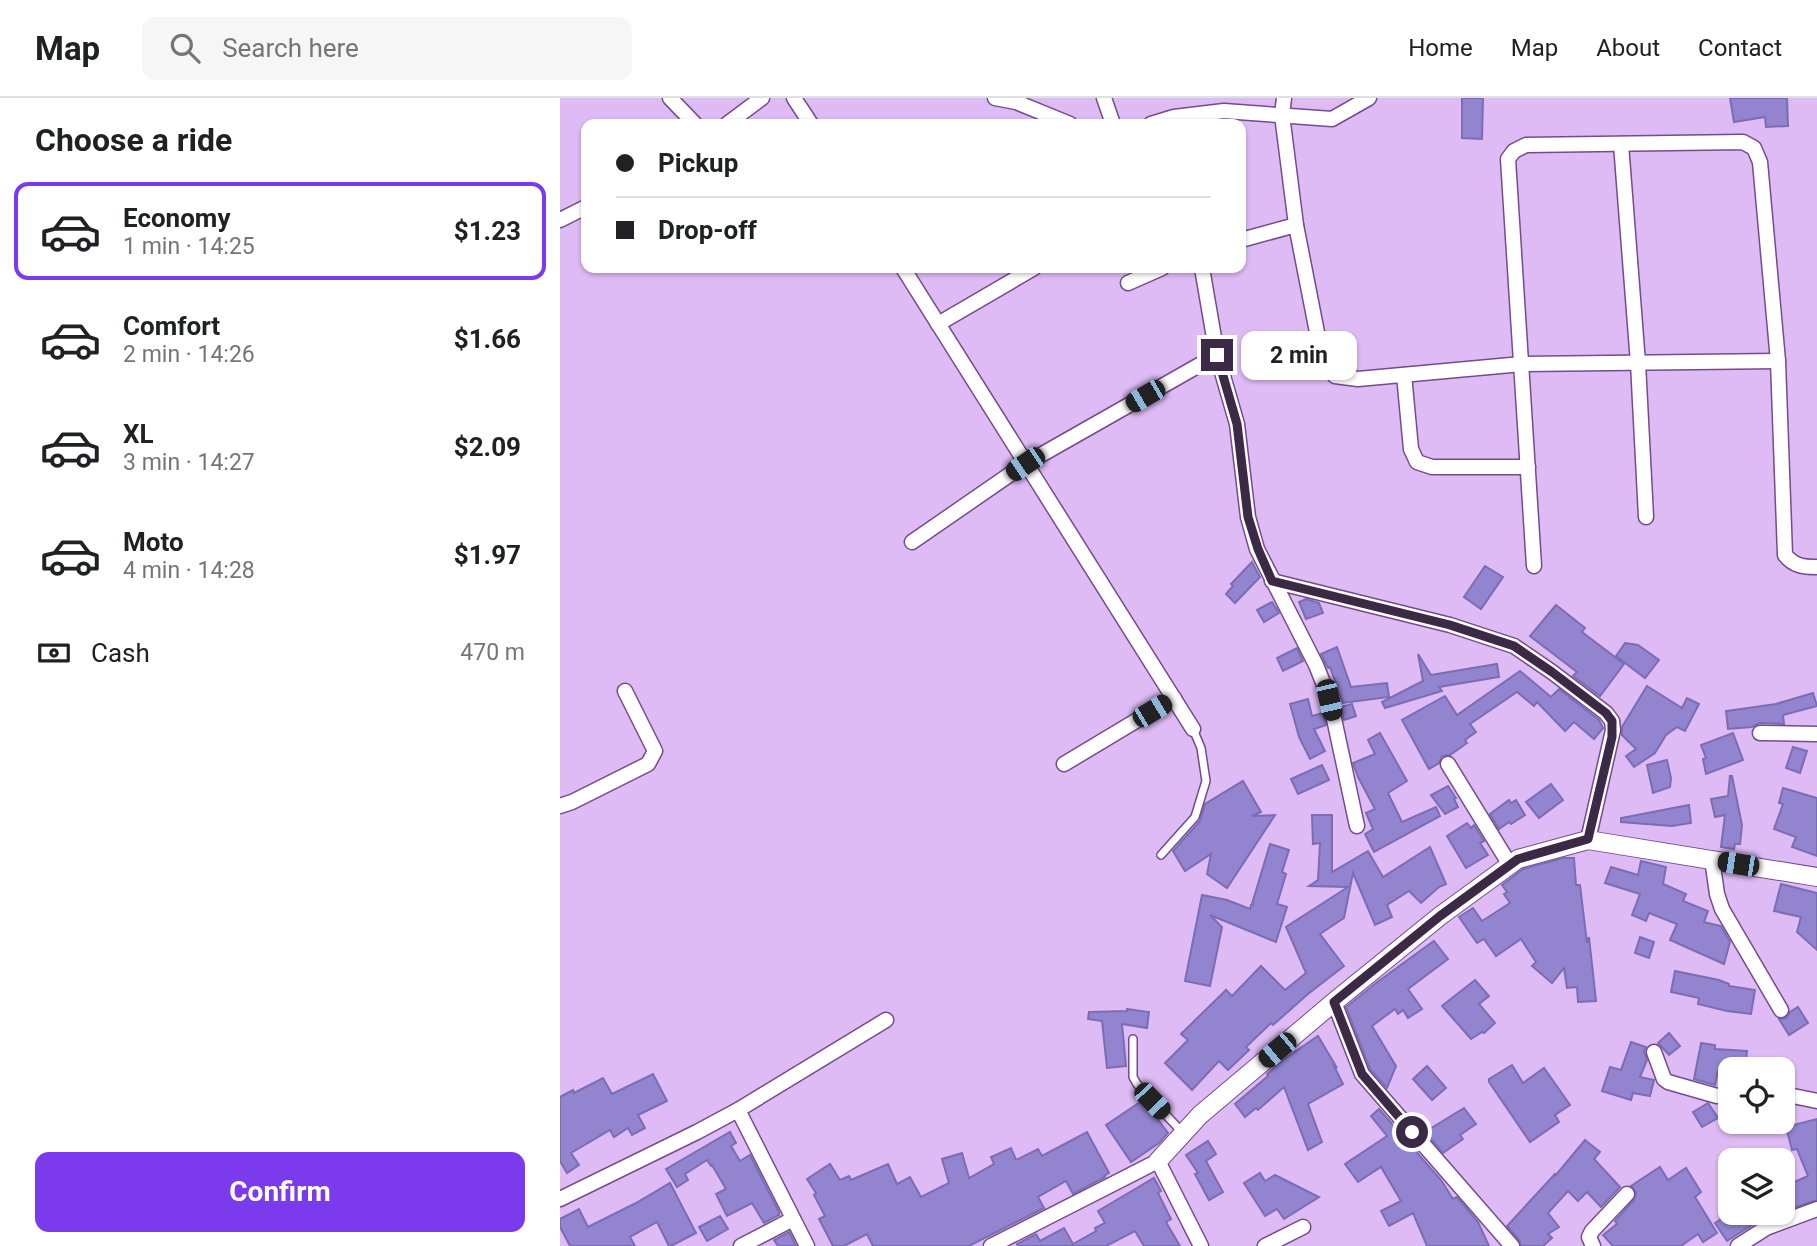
<!DOCTYPE html>
<meta charset="utf-8">
<style>
body{margin:0;font-family:Roboto,sans-serif;background:#f6f6f6;color:#202124;height:100vh;display:flex;flex-direction:column;font-size:26px;white-space:nowrap}
*{box-sizing:border-box;margin:0}
p{font-size:23px;color:#757577}
.icon{flex:none;width:38px;height:38px;fill:none;stroke:currentColor;stroke-width:2;stroke-linecap:round;stroke-linejoin:round}
.map{position:relative;flex:1;overflow:hidden}
.drawer{display:flex;flex-direction:column;background:#fff;width:560px}
.drawer>*{flex:none}
.banner{position:absolute;left:21px;top:21px;width:665px;height:154px;border-radius:14px;box-shadow:0 2px 5px #0004;display:grid;align-content:center;height:154px;padding:0 35px;background:#fff}
.controls{position:absolute;left:1158px;top:959px;display:grid;gap:14px}
.controls a{display:grid;place-items:center;width:77px;height:77px;border-radius:14px;background:#fff;box-shadow:0 2px 5px #0004;font-size:35px}
.end{position:absolute;width:32px;height:32px;margin:-16px;border:9px solid #3b2946;background:#fff;box-shadow:0 0 0 4px #fff}
.from{border-radius:50%}
.bubble{position:absolute;height:49px;border-radius:14px;background:#fff;box-shadow:0 2px 5px #0004;font-size:23px;font-weight:700;line-height:49px;text-align:center}
.car{position:absolute;width:21px;height:42px;margin:-21px -10px;border-radius:9px;box-shadow:0 0 5px 2px #0007;background:linear-gradient(#222 24%,#8ab4d8 0 40%,#222 0 76%,#8ab4d8 0 86%,#222 0)}
.banner b{display:flex;align-items:center;gap:24px;height:66px;font-size:26px}
.banner b+b{border-top:2px solid #e0e0e0}
.banner i{width:18px;height:18px;background:#202124}
ul{padding:0;list-style:none}
li{display:flex;align-items:center;gap:21px;height:98px;margin:0 14px 10px;padding:0 21px;border:4px solid transparent;border-radius:14px}
li div{flex:1}
li b{display:block;font-size:26px}
li em{font-style:normal;font-weight:700}
li.active{border-color:#7c3aed}
li>.icon{width:63px;height:63px;stroke-width:1.5}
h2{padding:0 35px;font-size:32px;line-height:84px}
.pay{display:flex;align-items:center;gap:18px;height:77px;padding:0 35px;font-size:26px}
.pay p{margin-inline-start:auto}
.action{display:flex;gap:14px;margin-top:auto;padding:14px 35px}
.action a{flex:1;height:80px;border-radius:14px;background:#7c3aed;color:#fff;font-size:28px;font-weight:700;line-height:80px;text-align:center}
header{display:flex;align-items:center;gap:42px;box-sizing:border-box;height:98px;padding:0 35px;background:#fff;border-bottom:2px solid #e0e0e0}
header strong{font-size:33px}
nav{display:flex;gap:38px;margin-inline-start:auto;font-size:24px}
.search{width:490px;height:63px;background:#f6f6f6;display:flex;align-items:center;gap:18px;box-sizing:border-box;padding:0 24px;border-radius:14px;color:#757577;font-size:26px}
main{display:flex;flex:1;min-height:0}
.map>svg:first-child{display:block}
</style>
<header>
<strong>Map</strong>
<div class="search"><svg class="icon" aria-label="search" viewBox="0 0 24 24"><circle cx="10" cy="10" r="6"/><path d="M15 15l6 6"/></svg>Search here</div>
<nav><a>Home</a><a>Map</a><a>About</a><a>Contact</a></nav>
</header>
<main>
<section class="drawer">
<h2>Choose a ride</h2>
<ul>
<li class="active"><svg class="icon" aria-label="car" viewBox="0 0 24 24"><path d="M5 17H2v-5l4-1 3-4h7l3 4 3 1v5h-3M9 17h6M6 11h13"/><circle cx="7" cy="17" r="2"/><circle cx="17" cy="17" r="2"/></svg><div><b>Economy</b><p>1 min · 14:25</p></div><em>$1.23</em></li>
<li><svg class="icon" aria-label="car" viewBox="0 0 24 24"><path d="M5 17H2v-5l4-1 3-4h7l3 4 3 1v5h-3M9 17h6M6 11h13"/><circle cx="7" cy="17" r="2"/><circle cx="17" cy="17" r="2"/></svg><div><b>Comfort</b><p>2 min · 14:26</p></div><em>$1.66</em></li>
<li><svg class="icon" aria-label="car" viewBox="0 0 24 24"><path d="M5 17H2v-5l4-1 3-4h7l3 4 3 1v5h-3M9 17h6M6 11h13"/><circle cx="7" cy="17" r="2"/><circle cx="17" cy="17" r="2"/></svg><div><b>XL</b><p>3 min · 14:27</p></div><em>$2.09</em></li>
<li><svg class="icon" aria-label="car" viewBox="0 0 24 24"><path d="M5 17H2v-5l4-1 3-4h7l3 4 3 1v5h-3M9 17h6M6 11h13"/><circle cx="7" cy="17" r="2"/><circle cx="17" cy="17" r="2"/></svg><div><b>Moto</b><p>4 min · 14:28</p></div><em>$1.97</em></li>
</ul>
<div class="pay"><svg class="icon" aria-label="cash" viewBox="0 0 24 24"><path d="M3 7h18v10H3z"/><circle cx="12" cy="12" r="2"/></svg>Cash<p>470 m</p></div>
<div class="action"><a>Confirm</a></div>
</section>
<div class="map">
<svg width="1257" height="1148" viewBox="0 0 1257 1148">
<rect width="100%" height="100%" fill="#debbf5"/>
<g fill="#9284ce" stroke="#7b6cb4" stroke-width="2">
<polygon points="902,0 923,0 922,41 902,40"/>
<polygon points="1170,0 1227,0 1228,28 1206,29 1205,19 1174,24"/>
<polygon points="692,464 700,479 675,505 666,496 673,488 671,486"/>
<polygon points="925,468 943,479 921,511 904,499"/>
<polygon points="746,501 759,505 763,515 746,521 739,504"/>
<polygon points="712,504 719,515 704,524 697,512"/>
<polygon points="996,507 1025,530 1022,534 1064,566 1040,598 1013,578 1017,574 970,538"/>
<polygon points="1065,545 1078,547 1099,562 1085,580 1056,558"/>
<polygon points="777,549 791,589 827,585 829,599 783,605 770,569 768,570 761,556"/>
<polygon points="737,550 743,563 723,573 717,560"/>
<polygon points="858,556 871,577 937,566 939,579 879,589 882,593 825,610 822,604 863,583"/>
<polygon points="960,573 991,599 999,591 1039,622 1043,630 1034,641 1014,624 1005,633 977,604 974,608 957,594 910,626 916,634 905,642 907,645 890,657 882,658 879,665 869,671 842,622 885,598 897,617"/>
<polygon points="1087,588 1122,610 1127,600 1139,606 1125,633 1117,629 1106,637 1095,655 1074,669 1066,658 1076,651 1062,637 1062,629"/>
<polygon points="1253,595 1257,608 1223,617 1224,626 1200,625 1192,629 1168,631 1166,613 1216,606"/>
<polygon points="748,601 752,618 763,615 766,627 754,631 765,653 750,661 739,639 730,606"/>
<polygon points="792,606 796,618 784,622 781,609"/>
<polygon points="820,635 847,683 828,695 842,724 876,709 880,718 814,754 805,736 813,731 806,715 815,711 798,679 793,665 815,656 808,642"/>
<polygon points="1173,635 1183,662 1146,676 1143,661 1146,660 1141,647"/>
<polygon points="1233,649 1247,653 1240,675 1226,670"/>
<polygon points="1107,662 1111,680 1110,689 1093,695 1087,667"/>
<polygon points="762,667 769,682 738,696 731,681"/>
<polygon points="1170,678 1172,678 1182,727 1180,746 1175,746 1174,751 1161,749 1165,717 1155,719 1151,701 1168,698"/>
<polygon points="683,683 701,714 692,718 715,717 667,790 647,776 651,756 625,773 613,753 640,723 645,706"/>
<polygon points="991,686 1003,702 979,720 966,704"/>
<polygon points="888,688 896,700 894,701 898,709 885,716 871,697"/>
<polygon points="1223,690 1257,700 1257,758 1232,749 1236,739 1214,731 1223,706 1219,705"/>
<polygon points="949,702 951,705 956,702 965,717 951,726 949,724 939,731 930,716"/>
<polygon points="1129,707 1131,725 1112,728 1061,724 1061,720"/>
<polygon points="752,717 772,717 772,774 808,753 823,779 870,749 886,786 879,789 861,805 849,793 827,807 832,819 815,827 793,775 784,820 760,836 784,868 748,896 713,927 711,925 686,949 689,952 668,972 659,963 632,992 605,965 628,942 621,936 666,892 672,898 701,868 725,892 746,875 726,829 788,789 749,788 758,782 760,745 753,746"/>
<polygon points="907,725 911,730 914,727 924,743 920,745 928,757 906,770 887,738"/>
<polygon points="710,746 729,752 722,774 726,776 717,806 727,809 716,844 650,817 662,829 650,888 625,883 642,797 667,802 690,811 691,807 694,807 692,806"/>
<polygon points="1003,760 1014,760 1016,787 1020,787 1027,845 1029,839 1036,903 1018,904 1017,889 1007,890 1004,870 992,885 972,868 976,864 961,841 936,858 924,841 917,845 899,819 913,810 922,823 950,805 944,796 947,794 942,787 963,771"/>
<polygon points="1081,763 1106,769 1103,786 1126,796 1123,803 1148,813 1144,824 1161,828 1170,844 1164,866 1110,842 1117,826 1089,815 1086,823 1072,817 1080,796 1045,785 1051,769 1078,777"/>
<polygon points="1221,786 1257,795 1257,852 1237,834 1241,819 1214,813"/>
<polygon points="1080,839 1094,844 1089,860 1075,855"/>
<polygon points="874,843 888,861 848,891 862,911 848,920 843,912 838,916 835,911 812,928 836,968 827,990 810,971 786,909 816,885"/>
<polygon points="1115,873 1159,882 1169,886 1169,888 1195,892 1191,916 1167,913 1138,906 1139,900 1111,894"/>
<polygon points="915,882 929,898 919,906 935,925 924,935 922,934 911,941 882,908"/>
<polygon points="1238,909 1248,925 1229,937 1219,921 1226,920 1230,914"/>
<polygon points="567,911 589,914 587,930 562,926 566,968 547,970 542,923 528,921 529,914 567,913"/>
<polygon points="1109,935 1120,948 1109,957 1098,945"/>
<polygon points="758,938 777,970 774,968 783,986 748,1006 762,1044 748,1052 724,989 698,1012 696,1010 685,1019 675,1006 708,978 707,976 723,962"/>
<polygon points="1071,944 1086,949 1084,953 1087,962 1080,979 1094,982 1090,998 1073,995 1071,1002 1042,993 1050,969 1061,972"/>
<polygon points="1141,945 1155,947 1155,951 1187,953 1185,971 1171,971 1171,974 1158,973 1155,987 1134,981"/>
<polygon points="952,967 963,985 984,970 1010,1007 995,1017 999,1024 970,1044 929,984 929,981"/>
<polygon points="867,968 886,990 872,1002 853,981"/>
<polygon points="93,976 107,1003 78,1017 85,1030 72,1037 68,1030 54,1039 50,1032 11,1055 19,1067 7,1075 0,1063 0,999 13,992 14,995 43,980 52,996"/>
<polygon points="583,1002 608,1035 599,1045 571,1064 546,1027"/>
<polygon points="1148,1005 1158,1020 1142,1029 1133,1014"/>
<polygon points="904,1010 916,1026 900,1037 903,1041 883,1055 865,1034"/>
<polygon points="819,1011 881,1082 893,1101 897,1099 918,1124 929,1148 867,1148 853,1115 829,1128 821,1113 841,1103 821,1069 798,1084 785,1066 827,1038 811,1018"/>
<polygon points="1257,1021 1257,1102 1227,1112 1223,1102 1223,1089 1248,1078 1237,1051 1232,1052 1226,1029"/>
<polygon points="170,1034 176,1045 171,1048 180,1063 190,1057 219,1114 219,1117 204,1125 192,1105 167,1118 156,1096 166,1091 152,1067 151,1068 147,1062 125,1076 128,1082 117,1089 106,1071"/>
<polygon points="527,1034 549,1075 544,1078 545,1079 513,1096 506,1083 478,1099 484,1110 409,1148 313,1148 307,1136 284,1148 273,1148 259,1121 265,1118 254,1097 256,1095 247,1081 270,1066 280,1082 289,1078 291,1082 328,1066 337,1086 350,1079 361,1099 389,1085 382,1061 402,1055 409,1080 434,1066 431,1059 451,1050 456,1062 478,1051 482,1058"/>
<polygon points="1025,1042 1040,1054 1034,1061 1060,1089 1041,1109 1027,1094 1018,1103 1008,1093 988,1115 999,1129 988,1136 992,1140 983,1148 961,1148 959,1142 947,1128 995,1076 996,1077"/>
<polygon points="648,1043 656,1056 646,1063 663,1094 649,1102 635,1076 638,1075 626,1057"/>
<polygon points="1100,1069 1108,1082 1126,1070 1141,1094 1135,1099 1157,1135 1143,1144 1138,1136 1121,1148 1053,1148 1043,1137 1057,1126 1055,1123 1074,1102 1076,1094 1071,1088"/>
<polygon points="700,1075 705,1083 715,1077 759,1099 724,1121 717,1111 705,1118 684,1085"/>
<polygon points="594,1080 601,1093 598,1095 611,1121 606,1124 620,1148 584,1148 575,1133 546,1148 458,1148 457,1146 476,1136 480,1143 504,1130 513,1146 536,1133 535,1130 545,1125 538,1113"/>
<polygon points="110,1085 136,1135 111,1148 109,1148 97,1124 70,1139 75,1148 10,1148 0,1129 0,1121 19,1111 28,1129 76,1105"/>
<polygon points="1171,1115 1184,1115 1192,1127 1167,1143 1155,1125"/>
<polygon points="160,1118 168,1131 147,1143 139,1129"/>
<polygon points="229,1134 236,1148 218,1148 214,1142"/>
</g>
<g fill="none" stroke-linecap="round" stroke-linejoin="round">
<g stroke="#744b8c" stroke-width="10">
<g id="service">
<polyline points="601,757 635,719 646,683 641,650 633,631"/>
<polyline points="573,941 573,979 577,986 623,1035"/>
</g>
</g>
<g stroke="#744b8c" stroke-width="17">
<g id="minor">
<polyline points="110,0 135,26"/>
<polyline points="234,0 251,26"/>
<polyline points="435,0 456,4 510,26"/>
<polyline points="544,0 553,26"/>
<polyline points="167,26 202,0"/>
<polyline points="591,26 614,19 664,13 772,21 809,0"/>
<polyline points="1061,46 1078,265 1086,419"/>
<polyline points="0,122 26,109"/>
<polyline points="736,127 763,265 775,278 798,281 962,266 1218,263"/>
<polyline points="681,142 736,127 722,17 724,0"/>
<polyline points="343,170 633,631"/>
<polyline points="642,170 657,257 677,326 688,419 697,451 756,567 770,602 797,728"/>
<polyline points="568,185 602,170"/>
<polyline points="378,226 474,170"/>
<polyline points="844,277 851,351 857,364 872,369 968,369"/>
<polyline points="352,444 465,366 657,257"/>
<path d="M974,468L948,61L954,53L966,47L1183,44L1194,50L1200,64L1218,263L1225,457C1234,468 1243,469 1257,469"/>
<polyline points="712,483 890,527 954,548 992,574 1046,615 1052,623 1053,632 1028,742"/>
<polyline points="1200,635 1257,636"/>
<polyline points="504,666 614,600"/>
<polyline points="888,666 950,767"/>
<polyline points="0,708 12,704 88,666 95,653 65,593"/>
<polyline points="1152,761 1157,796 1162,811 1221,912"/>
<polyline points="774,904 802,976 952,1148"/>
<polyline points="1094,954 1104,981 1108,984 1157,998 1171,997"/>
<polyline points="1223,996 1257,1003"/>
<polyline points="178,1012 247,1148"/>
<polyline points="0,1101 137,1034 178,1012 326,922"/>
<polyline points="181,1148 233,1121"/>
<polyline points="431,1148 598,1063 641,1148"/>
<polyline points="705,1148 743,1129"/>
<polyline points="1033,1148 1029,1139 1032,1133 1067,1096"/>
<polyline points="1178,1148 1206,1130 1257,1111"/>
</g>
</g>
<g stroke="#744b8c" stroke-width="20">
<polyline id="tertiary" points="598,1063 640,1017 774,904 880,818 958,761 1028,742 1257,779"/>
</g>
<use href="#service" stroke="#fff" stroke-width="7"/>
<use href="#minor" stroke="#fff" stroke-width="14"/>
<use href="#tertiary" stroke="#fff" stroke-width="18"/>
</g>
<g fill="none" stroke-linecap="round" stroke-linejoin="round">
<polyline stroke="#3b2946" stroke-width="9" points="657,257 677,326 688,419 698,451 712,483 890,527 954,548 992,574 1046,615 1052,623 1052,639 1028,741 958,761 880,818 774,904 802,976 852,1034"/>
</g>
</svg>
<div class="controls">
<a><svg class="icon" aria-label="locate" viewBox="0 0 24 24"><circle cx="12" cy="12" r="6"/><path d="M12 2v4M12 18v4M2 12h4M18 12h4"/></svg></a>
<a><svg class="icon" aria-label="layers" viewBox="0 0 24 24"><path d="M12 4l9 5-9 5-9-5zM3 14l9 5 9-5"/></svg></a>
</div>
<i class="end from" style="left:852px;top:1034px"></i>
<i class="end" style="left:657px;top:257px"></i>
<div class="bubble" style="left:681px;top:233px;width:116px">2 min</div>
<i class="car" style="left:585px;top:298px;rotate:240deg"></i>
<i class="car" style="left:465px;top:366px;rotate:236deg"></i>
<i class="car" style="left:769px;top:602px;rotate:167deg"></i>
<i class="car" style="left:592px;top:613px;rotate:59deg"></i>
<i class="car" style="left:1178px;top:766px;rotate:279deg"></i>
<i class="car" style="left:717px;top:952px;rotate:230deg"></i>
<i class="car" style="left:592px;top:1003px;rotate:136deg"></i>
<div class="banner">
<b><i class="from"></i>Pickup</b>
<b><i></i>Drop-off</b>
</div>
</div>
</main>
